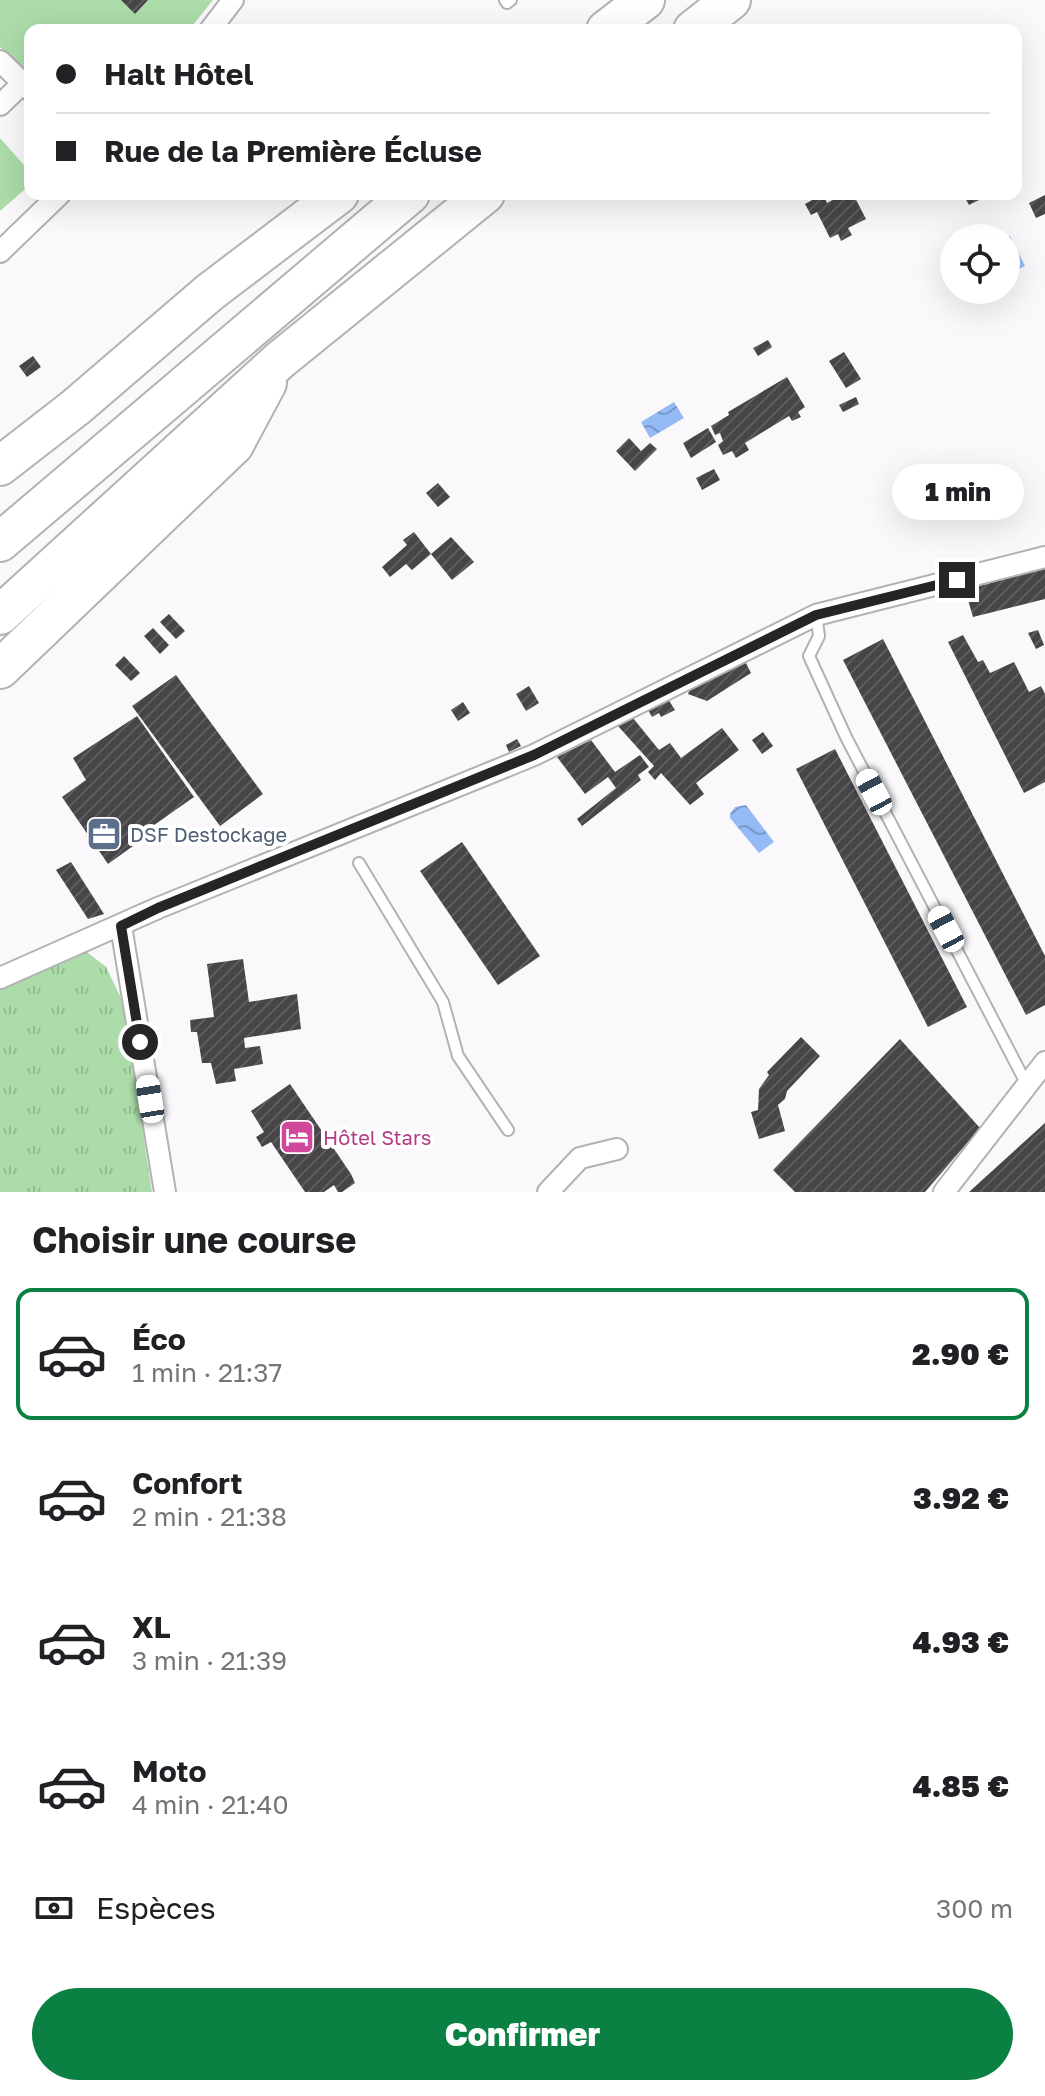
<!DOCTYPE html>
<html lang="fr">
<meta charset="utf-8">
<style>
body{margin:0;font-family:"Golos Text",sans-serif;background:#f2f2f2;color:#202124;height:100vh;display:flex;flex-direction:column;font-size:30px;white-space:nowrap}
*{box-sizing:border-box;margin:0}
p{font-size:26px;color:#757577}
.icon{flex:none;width:44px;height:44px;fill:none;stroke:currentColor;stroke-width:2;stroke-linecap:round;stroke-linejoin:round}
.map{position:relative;height:1192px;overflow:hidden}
.details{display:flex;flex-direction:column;background:#fff;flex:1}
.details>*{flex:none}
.guide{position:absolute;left:24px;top:24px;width:998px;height:176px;border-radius:16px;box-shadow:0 8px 32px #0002;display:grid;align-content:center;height:176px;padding:0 32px;background:#fff}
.buttons{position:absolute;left:940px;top:224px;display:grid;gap:16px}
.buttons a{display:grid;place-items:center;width:80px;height:80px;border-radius:50%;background:#fff;box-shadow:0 8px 32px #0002;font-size:40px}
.end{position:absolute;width:36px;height:36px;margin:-18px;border:10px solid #252526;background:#fff;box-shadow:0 0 0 4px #fff}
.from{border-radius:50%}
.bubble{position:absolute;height:56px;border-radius:28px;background:#fff;box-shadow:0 8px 32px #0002;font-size:26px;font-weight:800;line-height:56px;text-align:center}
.car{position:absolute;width:24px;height:48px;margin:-24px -12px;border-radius:10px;box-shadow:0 0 6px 2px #0007;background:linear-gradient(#fff 24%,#345 0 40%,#fff 0 76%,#345 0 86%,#fff 0)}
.guide b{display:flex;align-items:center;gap:28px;height:76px;font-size:30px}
.guide b+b{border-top:2px solid #e0e0e0}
.guide i{width:20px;height:20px;background:#202124}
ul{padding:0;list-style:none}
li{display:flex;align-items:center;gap:24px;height:132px;margin:0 16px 12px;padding:0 16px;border:4px solid transparent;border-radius:16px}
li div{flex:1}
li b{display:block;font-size:30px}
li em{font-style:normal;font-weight:800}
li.current{border-color:#0b8043}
li>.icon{width:72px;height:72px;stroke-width:1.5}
h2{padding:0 32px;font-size:36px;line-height:96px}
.pay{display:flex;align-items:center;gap:20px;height:88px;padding:0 32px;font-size:30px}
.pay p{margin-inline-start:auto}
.cta{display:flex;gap:16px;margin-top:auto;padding:16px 32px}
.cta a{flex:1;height:92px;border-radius:48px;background:#0b8043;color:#fff;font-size:32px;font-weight:800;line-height:92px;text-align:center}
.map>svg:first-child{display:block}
</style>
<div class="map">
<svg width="1045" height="1192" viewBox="0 0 1045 1192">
<defs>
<pattern id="grass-tufts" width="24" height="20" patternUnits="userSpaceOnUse" patternTransform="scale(2)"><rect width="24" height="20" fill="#abdca9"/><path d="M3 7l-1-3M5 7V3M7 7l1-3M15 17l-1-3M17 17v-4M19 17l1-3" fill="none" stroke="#93bd91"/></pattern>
<pattern id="water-waves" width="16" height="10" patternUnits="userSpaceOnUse" patternTransform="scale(2)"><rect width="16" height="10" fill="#95bbf6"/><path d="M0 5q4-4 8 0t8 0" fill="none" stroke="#7998c7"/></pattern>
<pattern id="building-hatch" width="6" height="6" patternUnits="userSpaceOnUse" patternTransform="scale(2)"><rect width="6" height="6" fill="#474548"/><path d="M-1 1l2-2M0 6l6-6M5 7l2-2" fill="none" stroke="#5f5d60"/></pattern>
</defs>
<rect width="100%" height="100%" fill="#faf8fb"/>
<polygon fill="url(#grass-tufts)" points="83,949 106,967 123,1002 152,1192 0,1192 0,986"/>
<g fill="#abdca9">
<polygon points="0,0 213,0 189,30 30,30 30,76 0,47"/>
<polygon points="0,138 30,172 30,185 0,211"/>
</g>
<g fill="url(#water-waves)">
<polygon points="1010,236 1025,266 1011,273 1006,263 1006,238"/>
<polygon points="674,402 684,418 650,438 641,422"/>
<polygon points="746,805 774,842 759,853 730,818 730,814 735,807"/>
</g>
<g fill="url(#building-hatch)">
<polygon points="121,0 148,0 135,14"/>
<polygon points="823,194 827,203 843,194 853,194 866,219 848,228 852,235 841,241 838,234 830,238 817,212 811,215 805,204"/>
<polygon points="963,194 991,194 969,205"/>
<polygon points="1045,195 1045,214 1036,218 1029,203"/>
<polygon points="768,340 772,347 758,356 753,348"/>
<polygon points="844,352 861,379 846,388 829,361"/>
<polygon points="33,356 41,367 27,377 19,366"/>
<polygon points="787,377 805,407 798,412 801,417 792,421 789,416 745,443 749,450 736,458 732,451 723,455 718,445 723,441 720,433 715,435 711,426 729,415 728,412"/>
<polygon points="856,397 859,404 843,412 839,405"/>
<polygon points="708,428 716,442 691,458 683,443"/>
<polygon points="629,438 641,451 650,443 657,449 635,471 616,451"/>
<polygon points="714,469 720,480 702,490 696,478"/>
<polygon points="438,483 450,497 438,507 426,493"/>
<polygon points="414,532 431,554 451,537 474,562 452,580 431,554 412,570 406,564 390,577 382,567 407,545 403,540"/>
<polygon points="1045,568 1045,599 973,617 965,590"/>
<polygon points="169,614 185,631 176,639 160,622"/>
<polygon points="153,628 169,645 160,654 144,636"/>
<polygon points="1038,630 1044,645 1036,649 1028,633"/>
<polygon points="963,635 978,662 983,660 990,673 1014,662 1029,692 1041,686 1045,694 1045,782 1024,793 948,642"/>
<polygon points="883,639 1045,956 1045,1005 1026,1015 843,660"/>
<polygon points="124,656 140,673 131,681 115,665"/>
<polygon points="743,657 751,673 707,701 688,694 691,686"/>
<polygon points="176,675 263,794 220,826 132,706"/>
<polygon points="529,686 539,703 526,711 516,694"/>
<polygon points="668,699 675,710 661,717 659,713 652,717 648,710"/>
<polygon points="463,702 470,713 458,721 451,710"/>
<polygon points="137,716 194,797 130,842 133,846 108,864 62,797 86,780 73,758"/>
<polygon points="633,718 659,750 670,743 681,758 722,728 739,750 696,783 704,794 690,805 661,773 655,780 648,772 654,766 618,726"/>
<polygon points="763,732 773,746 762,754 752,740"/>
<polygon points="517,739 521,746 509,752 506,745"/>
<polygon points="591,740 615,772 640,755 649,767 638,775 641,780 582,826 577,819 616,788 608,777 585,794 557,757"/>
<polygon points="835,749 967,1007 928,1027 796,769"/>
<polygon points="462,842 540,956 498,985 420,871"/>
<polygon points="71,862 104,914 88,919 56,870"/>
<polygon points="243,959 249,1002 297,994 301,1029 244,1038 245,1048 260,1046 263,1064 234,1069 236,1081 216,1084 211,1063 202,1063 197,1032 191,1032 190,1020 214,1017 207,964"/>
<polygon points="801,1037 820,1056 787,1091 785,1099 778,1105 785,1131 759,1139 751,1112 758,1110 759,1089 769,1075 767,1072"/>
<polygon points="900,1039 980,1128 925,1192 795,1192 773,1170"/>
<polygon points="290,1084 351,1174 355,1183 342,1192 338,1192 334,1185 324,1192 305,1192 271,1142 262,1147 256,1137 264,1132 251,1111"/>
<polygon points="1045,1123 1045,1192 969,1192"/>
</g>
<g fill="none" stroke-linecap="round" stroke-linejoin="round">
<g stroke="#b3b1b4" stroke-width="14">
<g id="service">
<polyline points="505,0 507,3 511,0"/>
<polyline points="816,615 819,636 809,656 846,737 1027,1085"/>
<polyline points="359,863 443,1002 458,1056 508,1130"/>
</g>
</g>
<g stroke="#b3b1b4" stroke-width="24">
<g id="minor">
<polyline points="210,30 233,0"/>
<polyline points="0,61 30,90"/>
<polyline points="0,105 23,83"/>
<polyline points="0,252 60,194"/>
<polyline points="121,926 165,1192"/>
<polyline points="0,978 158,908 534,755 816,615 1045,557"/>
<polyline points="548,1192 580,1158 617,1149"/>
<polyline points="944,1192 1045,1062"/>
</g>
</g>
<g stroke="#b3b1b4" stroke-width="42">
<g id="motorway">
<polyline points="606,30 645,0"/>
<polyline points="693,30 731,0"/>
<polyline points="0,466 76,407 210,292 339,194"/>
<polyline points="0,542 410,194"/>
<polyline points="0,615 280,360 485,194"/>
<polyline points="0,669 234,445 267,383"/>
</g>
</g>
<use href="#service" stroke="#fff" stroke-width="10"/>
<use href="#minor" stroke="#fff" stroke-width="20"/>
<use href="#motorway" stroke="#fff" stroke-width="38"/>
</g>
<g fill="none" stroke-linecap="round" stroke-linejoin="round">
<polyline stroke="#252526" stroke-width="10" points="140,1042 121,926 158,908 534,755 816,615 957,580"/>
</g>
<defs>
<g id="office-square" transform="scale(1.8)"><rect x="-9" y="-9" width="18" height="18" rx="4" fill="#5c6f8a" stroke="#fff"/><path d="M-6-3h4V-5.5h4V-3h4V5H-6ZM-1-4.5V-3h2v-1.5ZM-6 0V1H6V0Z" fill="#fff"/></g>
<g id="hotel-square" transform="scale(1.8)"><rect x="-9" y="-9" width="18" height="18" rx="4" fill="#d1479c" stroke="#fff"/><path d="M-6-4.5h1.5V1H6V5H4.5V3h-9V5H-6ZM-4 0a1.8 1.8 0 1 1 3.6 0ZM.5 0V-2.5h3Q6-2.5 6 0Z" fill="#fff"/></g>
</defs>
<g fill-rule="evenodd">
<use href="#office-square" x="104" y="834"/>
<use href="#hotel-square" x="297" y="1137"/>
</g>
<g text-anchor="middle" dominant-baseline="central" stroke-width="8" stroke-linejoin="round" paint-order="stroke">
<g font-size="20" fill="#4e5e75" stroke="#fff" text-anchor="start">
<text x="130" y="834">DSF Destockage</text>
</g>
<g font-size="20" fill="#b23c85" stroke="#fff" text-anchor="start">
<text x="323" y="1137">Hôtel Stars</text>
</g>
</g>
</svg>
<div class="buttons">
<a><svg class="icon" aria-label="locate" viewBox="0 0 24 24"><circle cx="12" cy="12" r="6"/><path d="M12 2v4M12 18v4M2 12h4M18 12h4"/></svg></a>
</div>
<i class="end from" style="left:140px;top:1042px"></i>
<i class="end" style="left:957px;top:580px"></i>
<div class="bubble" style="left:892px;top:464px;width:132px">1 min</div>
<i class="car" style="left:874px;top:792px;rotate:332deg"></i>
<i class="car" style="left:946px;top:929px;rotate:332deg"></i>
<i class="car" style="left:150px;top:1099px;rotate:351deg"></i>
<div class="guide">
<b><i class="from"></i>Halt Hôtel</b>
<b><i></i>Rue de la Première Écluse</b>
</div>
</div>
<section class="details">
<h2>Choisir une course</h2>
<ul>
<li class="current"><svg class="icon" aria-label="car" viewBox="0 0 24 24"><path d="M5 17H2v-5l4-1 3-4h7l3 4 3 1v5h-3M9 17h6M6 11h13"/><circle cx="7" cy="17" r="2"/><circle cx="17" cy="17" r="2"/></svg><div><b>Éco</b><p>1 min · 21:37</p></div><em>2.90 €</em></li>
<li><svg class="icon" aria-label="car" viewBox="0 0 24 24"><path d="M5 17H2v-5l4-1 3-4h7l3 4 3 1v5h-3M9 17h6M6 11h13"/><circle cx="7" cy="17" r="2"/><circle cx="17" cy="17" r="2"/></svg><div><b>Confort</b><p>2 min · 21:38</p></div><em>3.92 €</em></li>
<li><svg class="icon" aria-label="car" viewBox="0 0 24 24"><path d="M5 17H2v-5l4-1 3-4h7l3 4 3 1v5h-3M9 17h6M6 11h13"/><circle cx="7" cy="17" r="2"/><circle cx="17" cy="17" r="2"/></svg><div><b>XL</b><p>3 min · 21:39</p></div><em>4.93 €</em></li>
<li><svg class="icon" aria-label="car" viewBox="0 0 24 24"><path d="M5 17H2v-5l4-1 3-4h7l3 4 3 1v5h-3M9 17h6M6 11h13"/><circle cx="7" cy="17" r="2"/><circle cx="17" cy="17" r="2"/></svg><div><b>Moto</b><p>4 min · 21:40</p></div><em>4.85 €</em></li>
</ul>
<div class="pay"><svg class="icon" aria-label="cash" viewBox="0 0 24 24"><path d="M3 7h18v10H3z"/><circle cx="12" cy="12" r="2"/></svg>Espèces<p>300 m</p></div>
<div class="cta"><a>Confirmer</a></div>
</section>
